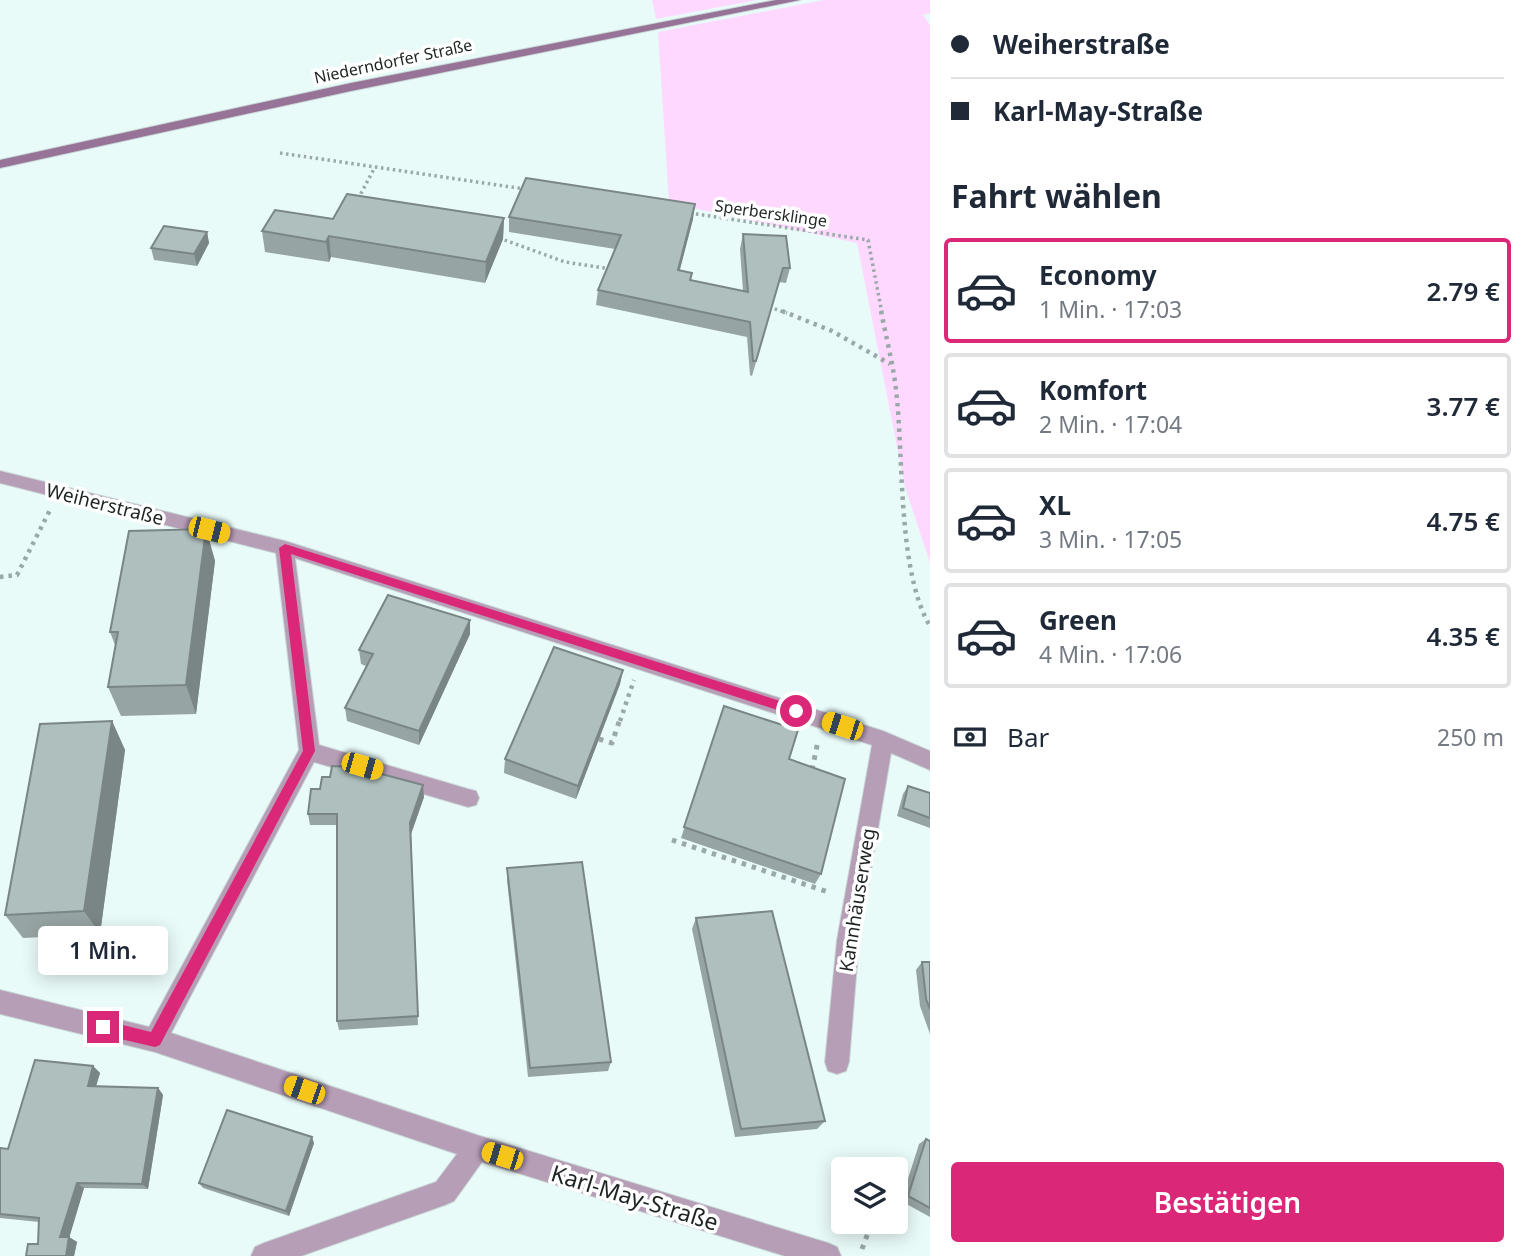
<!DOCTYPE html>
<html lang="de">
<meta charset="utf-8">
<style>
body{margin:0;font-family:"Noto Sans",sans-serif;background:#f6f6f7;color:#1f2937;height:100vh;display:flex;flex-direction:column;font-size:26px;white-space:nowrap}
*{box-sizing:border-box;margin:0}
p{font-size:23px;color:#747a83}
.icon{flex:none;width:38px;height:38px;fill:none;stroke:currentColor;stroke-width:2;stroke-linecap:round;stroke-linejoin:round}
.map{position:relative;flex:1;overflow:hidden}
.drawer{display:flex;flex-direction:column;background:#fff;width:595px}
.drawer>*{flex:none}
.top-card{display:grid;align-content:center;height:154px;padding:0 21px;background:#fff}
.tools{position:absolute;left:831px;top:1157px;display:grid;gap:14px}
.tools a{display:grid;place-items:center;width:77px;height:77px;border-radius:7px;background:#fff;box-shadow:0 4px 18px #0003;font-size:35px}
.end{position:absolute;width:32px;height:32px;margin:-16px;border:9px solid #db2777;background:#fff;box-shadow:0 0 0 4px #fff}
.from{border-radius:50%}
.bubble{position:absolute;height:49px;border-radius:7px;background:#fff;box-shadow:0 4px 18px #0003;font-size:23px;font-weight:600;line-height:49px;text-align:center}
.car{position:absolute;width:21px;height:42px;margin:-21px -10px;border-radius:9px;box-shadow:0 0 5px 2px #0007;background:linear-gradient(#f5c518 24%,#345 0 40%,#f5c518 0 76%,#345 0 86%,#f5c518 0)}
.top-card b{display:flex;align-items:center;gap:24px;height:66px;font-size:26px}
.top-card b+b{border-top:2px solid #e0e1e3}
.top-card i{width:18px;height:18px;background:#1f2937}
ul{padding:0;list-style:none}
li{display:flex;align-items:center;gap:21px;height:105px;margin:0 14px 10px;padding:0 7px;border:4px solid #e0e1e3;border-radius:7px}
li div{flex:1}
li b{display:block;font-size:26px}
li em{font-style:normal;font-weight:600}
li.selected{border-color:#db2777}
li>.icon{width:63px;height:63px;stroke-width:1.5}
h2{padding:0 21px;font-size:32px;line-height:84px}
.pay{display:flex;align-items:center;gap:18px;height:77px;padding:0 21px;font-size:26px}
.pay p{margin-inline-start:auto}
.primary-button{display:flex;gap:14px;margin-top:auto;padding:14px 21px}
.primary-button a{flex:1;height:80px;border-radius:7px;background:#db2777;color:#fff;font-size:28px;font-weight:600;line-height:80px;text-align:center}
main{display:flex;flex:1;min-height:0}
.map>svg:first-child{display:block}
</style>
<main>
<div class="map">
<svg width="930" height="1256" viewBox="0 0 930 1256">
<rect width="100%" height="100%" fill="#e9fbf9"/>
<g fill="#ffd8ff">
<polygon points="652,0 757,0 656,19"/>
<polygon points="824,0 930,0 930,13 923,15 930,25 930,563 905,487 857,243 669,203 658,32"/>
</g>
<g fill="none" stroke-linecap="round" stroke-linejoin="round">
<g stroke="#c8d8d7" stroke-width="2">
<polygon id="minor" points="0,471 285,541 883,731 930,751 930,770 891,753 859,940 849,1062 846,1071 837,1074 828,1071 825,1062 837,940 872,745 295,558 319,745 468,789 476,791 479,798 476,805 468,807 314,762 171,1033 477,1135 828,1243 837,1247 841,1256 785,1256 482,1162 454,1201 445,1205 301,1256 251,1256 255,1247 264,1243 436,1182 457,1154 155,1052 0,1014 0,990 149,1027 299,750 276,553 0,483"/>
</g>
<g stroke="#c8d8d7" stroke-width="2">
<polygon id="secondary" points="776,0 800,0 351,91 0,168 0,160 351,83"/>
</g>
<g stroke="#9aa8a7" stroke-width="3.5" stroke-dasharray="2.5 3.5" stroke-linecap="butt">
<polyline points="280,153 525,189"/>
<polyline points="358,199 375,167"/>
<polyline points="690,213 868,240 882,313"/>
<polyline points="499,238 565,262 611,269"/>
<polyline points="769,307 787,313"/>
</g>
<g stroke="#9aa8a7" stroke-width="4.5" stroke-dasharray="3.5 5" stroke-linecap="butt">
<polyline points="782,311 832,331 890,364"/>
<path d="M881,311C886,337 893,363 896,390C904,455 897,571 930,626"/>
<polyline points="0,577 17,575 51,508"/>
<polyline points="620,721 634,680"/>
</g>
<g stroke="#9aa8a7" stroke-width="5" stroke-dasharray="4.5 6" stroke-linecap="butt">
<polyline points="599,739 612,743 620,719"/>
<polyline points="812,770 818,741"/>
<polyline points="672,840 831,893"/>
<polyline points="862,1249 872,1222 888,1231"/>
</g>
<use href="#minor" fill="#b79eb7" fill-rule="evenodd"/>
<use href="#secondary" fill="#977397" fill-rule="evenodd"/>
</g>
<g fill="#96a4a3">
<polygon points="509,217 693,219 679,271 692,273 691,280 743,291 740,249 743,234 790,268 786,283 779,282 752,376 750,375 747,337 596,305 598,290 615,249 509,232"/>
<polygon points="504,218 503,239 485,283 331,257 329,262 265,252 262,231 333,219"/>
<polygon points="207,232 209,243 197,266 154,260 151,248"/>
<polygon points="206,529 215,561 196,714 121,716 108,687 115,645 110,632"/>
<polygon points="470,634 419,745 347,721 345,708 366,666 361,664 359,650"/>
<polygon points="623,670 620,684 576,799 504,773 505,759"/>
<polygon points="724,706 821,874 815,884 681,838"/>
<polygon points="112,721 125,750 100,934 23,938 5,915"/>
<polygon points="908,786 930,793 930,828 897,816 903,794"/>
<polygon points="320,789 424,797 411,834 418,1025 339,1030 337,1021 337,825 310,825 308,814"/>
<polygon points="507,868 611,1062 608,1071 528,1077 507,880"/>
<polygon points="696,918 825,1121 817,1129 735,1137 692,929"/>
<polygon points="922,962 930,962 930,1034 920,1006 916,970"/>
<polygon points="93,1066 100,1073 96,1086 158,1088 163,1095 148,1189 84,1188 69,1237 77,1242 74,1256 26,1256 38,1244 39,1222 0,1218 0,1148 8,1149"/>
<polygon points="926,1139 930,1141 930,1217 901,1201 919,1144"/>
<polygon points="314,1143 289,1216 203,1188 199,1183"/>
</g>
<g fill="#7a8685">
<polygon points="695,204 693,219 676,285 678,270"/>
<polygon points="504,218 503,239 485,283 486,262"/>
<polygon points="207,232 209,243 197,266 194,254"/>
<polygon points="329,236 331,257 329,262 326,242"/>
<polygon points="206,529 215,561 196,714 186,685"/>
<polygon points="470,620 470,634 419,745 419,731"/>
<polygon points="623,670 620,684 576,799 578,786"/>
<polygon points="112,721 125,750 100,934 84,911"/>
<polygon points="423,785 424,797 411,834 418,1025 410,823"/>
<polygon points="93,1066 100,1073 94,1093 88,1086"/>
<polygon points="158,1088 163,1095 148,1189 142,1184"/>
<polygon points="312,1137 314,1143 289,1216 286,1211"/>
<polygon points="77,1183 84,1188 68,1242 60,1237"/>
<polygon points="69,1237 77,1242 74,1256 66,1256"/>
</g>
<g fill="#aebfbe" stroke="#7a8685" stroke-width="2">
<polygon points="526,178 695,204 678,270 692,273 690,280 748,292 743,234 786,236 790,268 783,268 756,361 753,361 750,322 598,290 621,235 509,217"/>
<polygon points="347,194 504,218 486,262 329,236 326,242 262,231 275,210 333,219"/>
<polygon points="164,226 207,232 194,254 151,248"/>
<polygon points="206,529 186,685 108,687 118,632 110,632 129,531"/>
<polygon points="388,595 470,620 419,731 345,708 373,654 359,650"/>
<polygon points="554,647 623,670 578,786 505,759"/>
<polygon points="724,706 798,730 789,759 845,779 821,874 684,827"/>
<polygon points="112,721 84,911 5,915 40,724"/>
<polygon points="332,766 355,767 423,785 410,823 418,1016 337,1021 337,814 308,814 311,789 320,789 322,777 330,777"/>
<polygon points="908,786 930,793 930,818 903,808"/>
<polygon points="582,862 611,1062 530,1068 507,868"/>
<polygon points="772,911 825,1121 741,1129 696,918"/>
<polygon points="922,962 930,962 930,1009 926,999"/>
<polygon points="35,1060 93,1066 88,1086 158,1088 142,1184 77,1183 60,1237 69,1237 66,1256 26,1256 28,1244 38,1244 39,1218 0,1214 0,1148 8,1149"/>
<polygon points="227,1110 312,1137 286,1211 199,1183"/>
<polygon points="926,1139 930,1141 930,1208 908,1196"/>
</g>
<polygon fill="#db2777" points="285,544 796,706 802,711 796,716 291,554 315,751 160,1045 155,1047 103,1035 96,1027 103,1020 151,1032 303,751 279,548"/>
<g text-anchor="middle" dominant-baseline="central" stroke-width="7" stroke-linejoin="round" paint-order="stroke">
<g font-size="16" fill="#1d2323" stroke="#fff">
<text transform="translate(393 61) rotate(-12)">Niederndorfer Straße</text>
<text transform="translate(771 213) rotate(8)">Sperbersklinge</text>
</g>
<g font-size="19" fill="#1d2323" stroke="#fff">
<text transform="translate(105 504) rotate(14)">Weiherstraße</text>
<text transform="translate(857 900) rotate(-81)">Kannhäuserweg</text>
</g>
<g font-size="23" fill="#1d2323" stroke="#fff">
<text transform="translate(635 1197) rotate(17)">Karl-May-Straße</text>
</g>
</g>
</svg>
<div class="tools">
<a><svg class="icon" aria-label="layers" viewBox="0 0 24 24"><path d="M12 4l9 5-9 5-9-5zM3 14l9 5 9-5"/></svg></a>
</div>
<i class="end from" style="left:796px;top:711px"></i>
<i class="end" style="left:103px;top:1027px"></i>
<div class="bubble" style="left:38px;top:926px;width:130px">1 Min.</div>
<i class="car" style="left:209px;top:530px;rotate:104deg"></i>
<i class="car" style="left:842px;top:726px;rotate:288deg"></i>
<i class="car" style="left:362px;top:766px;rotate:106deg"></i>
<i class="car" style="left:304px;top:1090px;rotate:289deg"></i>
<i class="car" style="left:502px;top:1156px;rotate:287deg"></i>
</div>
<section class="drawer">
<div class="top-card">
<b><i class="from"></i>Weiherstraße</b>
<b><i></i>Karl-May-Straße</b>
</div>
<h2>Fahrt wählen</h2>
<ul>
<li class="selected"><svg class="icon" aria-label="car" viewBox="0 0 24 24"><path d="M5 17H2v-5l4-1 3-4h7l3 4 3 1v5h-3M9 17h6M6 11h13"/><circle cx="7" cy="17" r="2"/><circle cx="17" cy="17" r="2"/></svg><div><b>Economy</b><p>1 Min. · 17:03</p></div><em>2.79 €</em></li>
<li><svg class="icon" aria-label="car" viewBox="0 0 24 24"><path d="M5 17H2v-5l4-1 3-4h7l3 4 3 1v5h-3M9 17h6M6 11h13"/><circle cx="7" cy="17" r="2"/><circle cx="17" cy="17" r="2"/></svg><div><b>Komfort</b><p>2 Min. · 17:04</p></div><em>3.77 €</em></li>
<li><svg class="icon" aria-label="car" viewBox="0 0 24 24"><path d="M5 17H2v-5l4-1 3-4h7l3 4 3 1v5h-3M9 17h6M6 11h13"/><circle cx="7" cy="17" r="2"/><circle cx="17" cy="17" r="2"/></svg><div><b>XL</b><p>3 Min. · 17:05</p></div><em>4.75 €</em></li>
<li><svg class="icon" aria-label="car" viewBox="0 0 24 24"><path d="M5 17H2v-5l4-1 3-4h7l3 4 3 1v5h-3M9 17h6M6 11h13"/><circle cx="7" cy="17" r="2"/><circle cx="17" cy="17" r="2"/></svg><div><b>Green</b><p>4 Min. · 17:06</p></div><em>4.35 €</em></li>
</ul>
<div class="pay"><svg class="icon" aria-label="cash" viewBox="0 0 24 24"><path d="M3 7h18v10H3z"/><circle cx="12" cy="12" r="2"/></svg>Bar<p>250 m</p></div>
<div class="primary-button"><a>Bestätigen</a></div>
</section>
</main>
